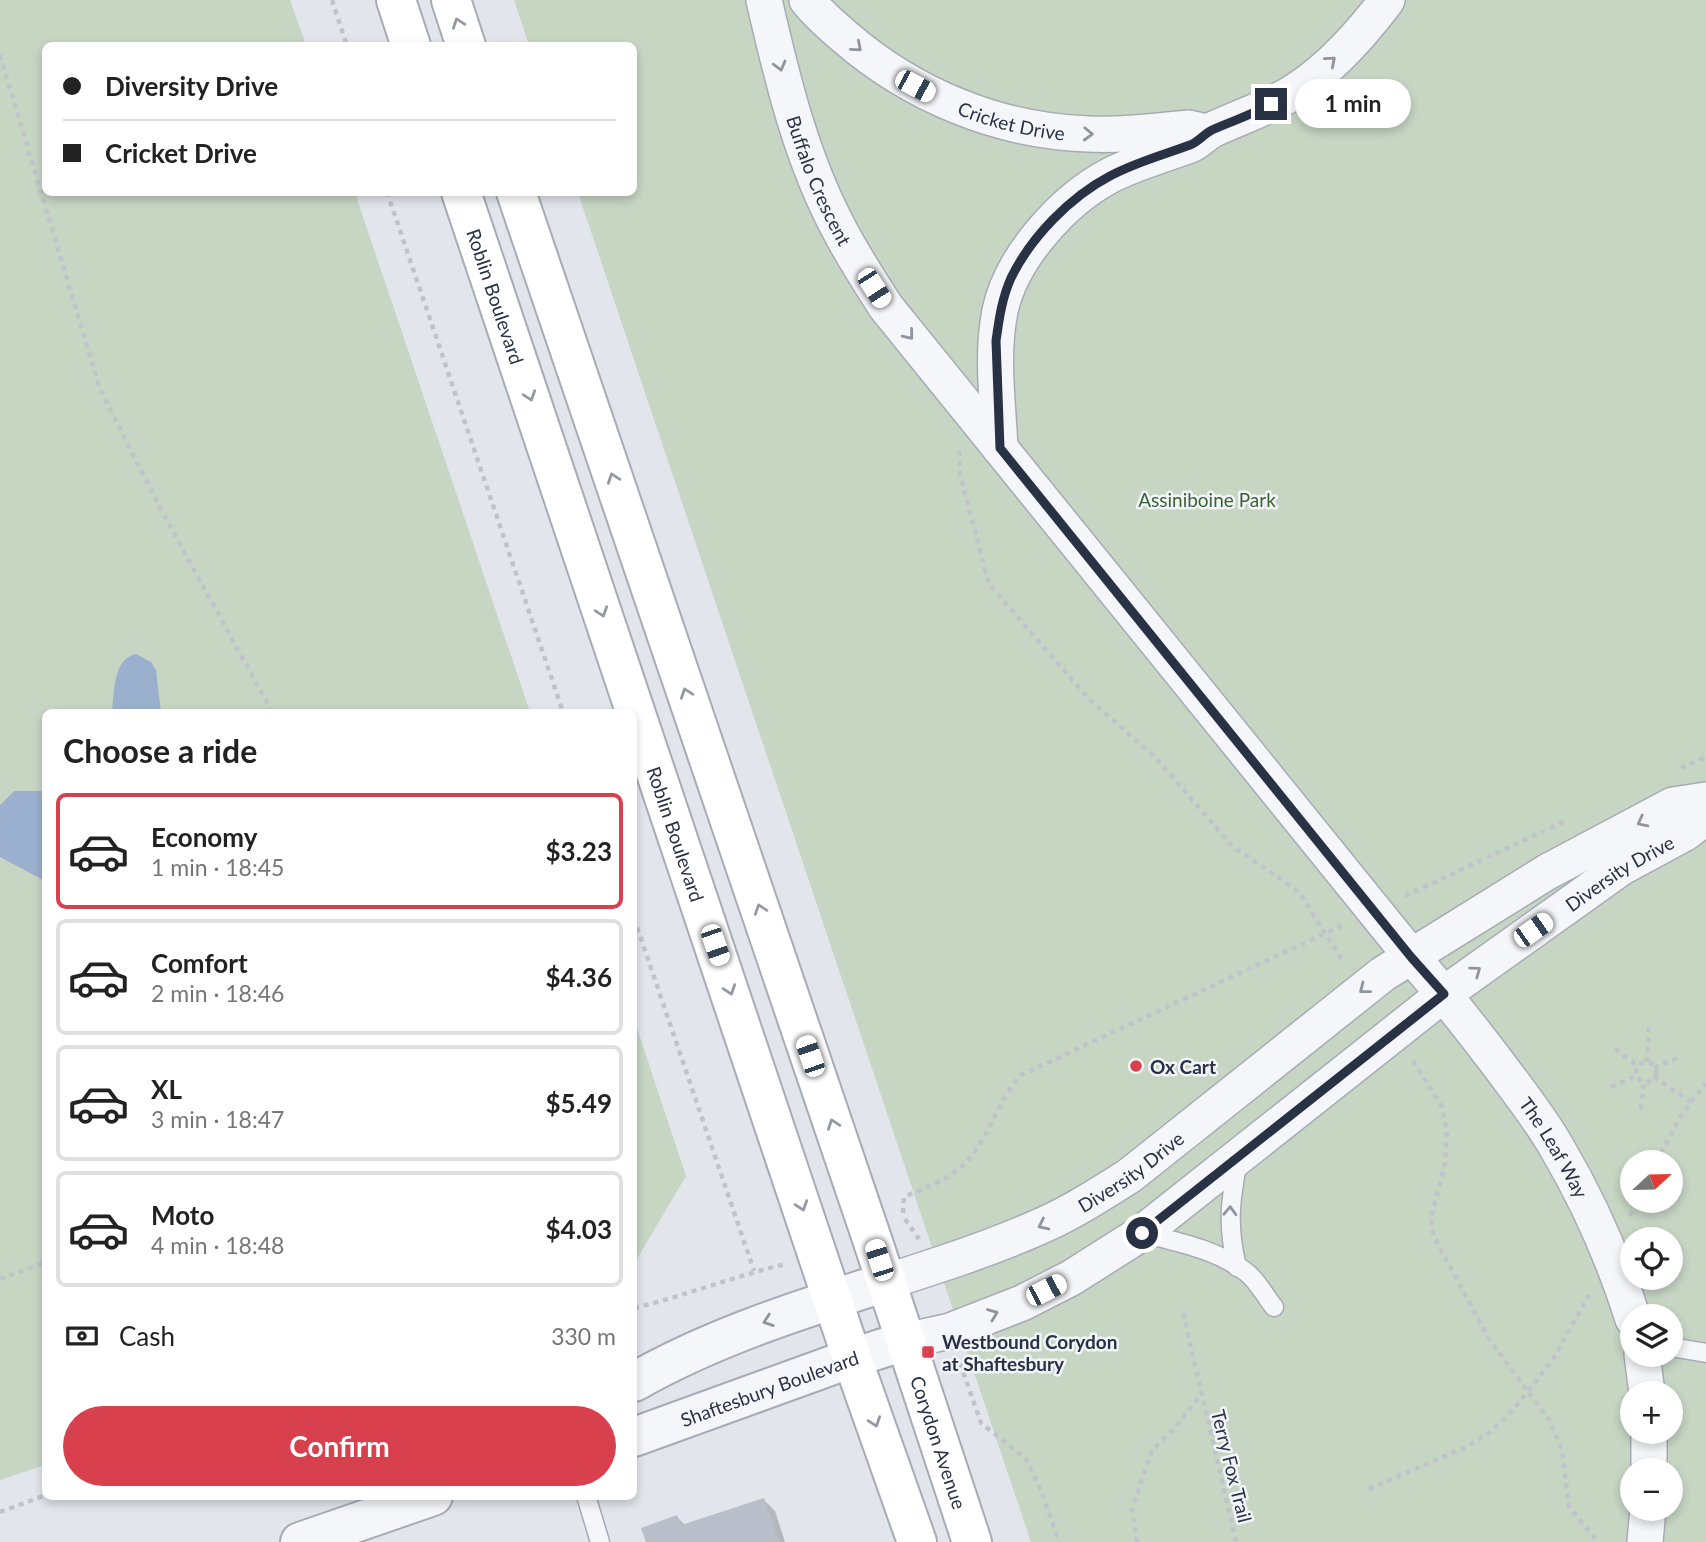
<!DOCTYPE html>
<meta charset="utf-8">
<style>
body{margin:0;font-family:Lato,sans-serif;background:#f2f2f2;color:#222;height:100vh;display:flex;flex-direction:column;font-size:26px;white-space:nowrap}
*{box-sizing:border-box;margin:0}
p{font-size:23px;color:#767676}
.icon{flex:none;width:38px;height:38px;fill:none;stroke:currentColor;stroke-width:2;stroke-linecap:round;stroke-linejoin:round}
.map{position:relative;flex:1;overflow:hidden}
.panel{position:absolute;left:42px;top:709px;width:595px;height:791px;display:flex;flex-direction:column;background:#fff;border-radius:10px;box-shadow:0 4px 10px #0003}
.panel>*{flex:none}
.guide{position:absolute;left:42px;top:42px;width:595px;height:154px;border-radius:10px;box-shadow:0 4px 10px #0003;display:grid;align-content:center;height:154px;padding:0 21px;background:#fff}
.needle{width:46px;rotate:68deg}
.controls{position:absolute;left:1620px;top:1150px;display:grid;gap:14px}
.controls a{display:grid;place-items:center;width:63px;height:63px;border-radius:50%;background:#fff;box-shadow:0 4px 10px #0003;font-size:35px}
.end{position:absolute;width:32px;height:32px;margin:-16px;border:9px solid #293145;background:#fff;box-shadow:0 0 0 4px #fff}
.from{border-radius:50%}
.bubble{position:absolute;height:49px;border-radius:24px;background:#fff;box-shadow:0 4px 10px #0003;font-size:23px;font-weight:700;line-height:49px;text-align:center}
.car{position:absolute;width:21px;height:42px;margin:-21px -10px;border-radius:9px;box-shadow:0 0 5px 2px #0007;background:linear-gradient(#fff 24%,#345 0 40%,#fff 0 76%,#345 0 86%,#fff 0)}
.guide b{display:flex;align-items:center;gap:24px;height:66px;font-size:26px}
.guide b+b{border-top:2px solid #e0e0e0}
.guide i{width:18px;height:18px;background:#222}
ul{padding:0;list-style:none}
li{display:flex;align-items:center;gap:21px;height:116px;margin:0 14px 10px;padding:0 7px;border:4px solid #e0e0e0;border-radius:10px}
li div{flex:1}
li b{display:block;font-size:26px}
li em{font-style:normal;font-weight:700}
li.current{border-color:#d8404d}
li>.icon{width:63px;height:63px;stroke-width:1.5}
h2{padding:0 21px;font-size:32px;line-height:84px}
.pay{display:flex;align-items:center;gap:18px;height:77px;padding:0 21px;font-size:26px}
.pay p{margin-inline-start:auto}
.cta{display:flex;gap:14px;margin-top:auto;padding:14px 21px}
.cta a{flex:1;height:80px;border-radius:42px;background:#d8404d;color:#fff;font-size:28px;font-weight:700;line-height:80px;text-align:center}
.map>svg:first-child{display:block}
</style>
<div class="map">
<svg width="1706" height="1542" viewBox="0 0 1706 1542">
<rect width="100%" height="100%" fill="#e2e5eb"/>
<g fill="#c6d6c3" fill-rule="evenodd">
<polygon points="0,0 290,0 306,45 46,46 46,192 355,193 530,712 46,712 45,1465 0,1480"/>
<path d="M514,0H1706V1542H1031L578,193L634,192V46L529,45ZM1633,1162H1671V1200H1633ZM1633,1239H1671V1278H1633ZM1633,1316H1671V1354H1633ZM1633,1393H1671V1432H1633ZM1633,1470H1671V1508H1633Z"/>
<polygon points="634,1019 686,1176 634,1264"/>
</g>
<g fill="#9bb0ce">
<path d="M136,654L151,662L156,670L161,712H112C114,694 113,658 136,654Z"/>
<polygon points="14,791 45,791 45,881 0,857 0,805"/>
</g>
<polygon fill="#0003" points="764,1500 775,1511 785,1542 648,1542 677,1517 686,1526"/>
<polygon fill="#b9beca" points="764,1498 779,1542 646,1542 641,1528 677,1515 681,1525"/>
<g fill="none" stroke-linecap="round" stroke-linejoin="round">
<g stroke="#a7abb6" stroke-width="21">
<g id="service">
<path d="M1142,1233C1177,1242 1216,1249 1246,1272C1257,1280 1265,1296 1274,1307"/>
<path d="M1237,1267C1227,1225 1230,1202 1238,1160"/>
<polyline points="1671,1347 1706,1353"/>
<polyline points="586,1496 600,1542"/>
</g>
</g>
<g stroke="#a7abb6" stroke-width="38">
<g id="minor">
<path id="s1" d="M764,0C782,78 801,158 839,229C853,256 870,282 886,307L1411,956C1442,991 1471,1028 1499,1065C1519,1092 1540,1118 1557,1148C1589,1202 1614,1259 1633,1319"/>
<path id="s2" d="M807,0C818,14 832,26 845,37C912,95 998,131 1088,134C1121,136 1155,131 1189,128L1198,130"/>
<path d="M1000,448C998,404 991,355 1000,311C1011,258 1063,200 1111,175C1137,162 1163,155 1190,145C1198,142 1204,134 1212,130C1238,118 1264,109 1289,95C1328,72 1360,36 1387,0"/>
<path id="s3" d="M886,1282C936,1266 986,1250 1034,1229C1068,1215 1099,1195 1129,1176L1383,974L1547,872L1673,805L1706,800"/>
<path id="s4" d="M905,1341L950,1331L1022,1303L1071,1278L1142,1233L1444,994L1622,867L1685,833L1706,817"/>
<polyline points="1642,1354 1647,1393"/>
<polyline points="1649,1432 1649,1470"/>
<polyline points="1645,1542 1648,1508"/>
</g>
</g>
<g stroke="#a7abb6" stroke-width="42">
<g id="tertiary">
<path d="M634,1382C713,1337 799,1310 886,1282"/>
<path id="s5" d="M634,1437L852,1358L905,1341"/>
<polyline points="300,1542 433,1496"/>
</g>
</g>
<g stroke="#a7abb6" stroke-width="42">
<g id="secondary">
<polyline points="396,0 411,46"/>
<polyline points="451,0 466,46"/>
<path id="s6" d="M461,192L852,1358L917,1542"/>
<path id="s7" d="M516,192L872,1239L972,1542"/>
</g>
</g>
<g stroke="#c0c3ca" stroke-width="4.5" stroke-dasharray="5 5" stroke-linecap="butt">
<polyline points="332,0 347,46"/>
<polyline points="0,55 100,389 158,504 272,712"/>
<polyline points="387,192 563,712"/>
<polyline points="959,451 960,475 989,584 1088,698 1158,760 1231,845 1299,892 1344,963"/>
<polyline points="1681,768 1706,757"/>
<polyline points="1405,896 1565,821"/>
<polyline points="634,918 754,1271"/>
<polyline points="1615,1049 1638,1066"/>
<polyline points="1413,1061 1442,1107 1447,1131 1445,1164 1431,1218 1434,1237 1489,1339 1550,1421 1562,1450 1569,1507 1598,1542"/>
<polyline points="1647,1062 1649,1026"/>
<circle cx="1646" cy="1072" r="10"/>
<polyline points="1654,1068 1680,1057"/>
<polyline points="1654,1077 1691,1102"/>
<polyline points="1611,1087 1637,1075"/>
<polyline points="1641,1109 1644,1081"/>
<polyline points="1656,1162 1683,1112 1706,1084"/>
<path d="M903,1213L904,1197C925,1188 945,1181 962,1166C988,1144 996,1101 1021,1075L1343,925"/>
<polyline points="1630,1216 1638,1200"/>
<polyline points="905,1219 919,1239"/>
<polyline points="0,1279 46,1262"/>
<path d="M634,1308C685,1296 734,1276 786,1264"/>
<polyline points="1183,1313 1236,1542"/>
<polyline points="960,1363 981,1423 1026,1459 1041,1490 1059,1542"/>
<polyline points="1369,1489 1464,1448 1489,1433 1513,1410 1552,1361 1589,1295"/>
<polyline points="0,1512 46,1495"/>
<polyline points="1137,1542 1132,1509 1152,1450 1174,1429 1200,1396"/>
</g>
<use href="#service" stroke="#f5f6f9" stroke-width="18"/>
<use href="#minor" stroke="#f5f6f9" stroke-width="35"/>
<use href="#tertiary" stroke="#f5f6f9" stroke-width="38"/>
<use href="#secondary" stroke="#fff" stroke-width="38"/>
</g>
<defs><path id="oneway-chevron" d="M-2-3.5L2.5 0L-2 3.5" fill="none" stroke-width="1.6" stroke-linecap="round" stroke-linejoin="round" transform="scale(1.75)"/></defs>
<g stroke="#9498a2">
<use href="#oneway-chevron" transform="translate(458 23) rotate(-109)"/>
<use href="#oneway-chevron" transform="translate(530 396) rotate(71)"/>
<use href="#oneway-chevron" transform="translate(613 478) rotate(-109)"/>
<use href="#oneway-chevron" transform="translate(602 612) rotate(71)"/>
<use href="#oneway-chevron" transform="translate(686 693) rotate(-109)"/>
<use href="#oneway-chevron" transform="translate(760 909) rotate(-109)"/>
<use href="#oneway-chevron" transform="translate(730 990) rotate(71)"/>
<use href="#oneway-chevron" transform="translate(833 1124) rotate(-109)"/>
<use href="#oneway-chevron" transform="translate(802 1206) rotate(71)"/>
<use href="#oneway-chevron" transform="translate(875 1422) rotate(71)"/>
</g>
<g stroke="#8f949f">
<use href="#oneway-chevron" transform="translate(857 47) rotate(41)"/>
<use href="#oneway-chevron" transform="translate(1331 61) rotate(-41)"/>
<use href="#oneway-chevron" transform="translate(780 66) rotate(75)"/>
<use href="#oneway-chevron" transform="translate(1088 134) rotate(2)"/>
<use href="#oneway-chevron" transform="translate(909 335) rotate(51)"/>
<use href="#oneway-chevron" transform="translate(1642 822) rotate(153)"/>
<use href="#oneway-chevron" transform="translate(1476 971) rotate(-36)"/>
<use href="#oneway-chevron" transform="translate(1364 989) rotate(142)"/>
<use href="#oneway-chevron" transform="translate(1230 1211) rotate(-88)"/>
<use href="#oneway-chevron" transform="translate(1043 1225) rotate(154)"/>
<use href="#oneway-chevron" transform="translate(993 1314) rotate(-21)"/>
<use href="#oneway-chevron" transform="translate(768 1321) rotate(161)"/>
</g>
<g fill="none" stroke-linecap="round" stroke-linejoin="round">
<path stroke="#293145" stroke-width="9" d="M1142,1233L1444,994L1411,957L1000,448L996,341C999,319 1002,298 1011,278C1031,237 1070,197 1110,176C1136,162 1163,155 1190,145C1198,142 1204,134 1212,130C1232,121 1252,115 1271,104"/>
</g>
<g fill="#d8404d" stroke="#f2f4f8" stroke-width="2.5">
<circle cx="1136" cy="1066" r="7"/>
<rect x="921" y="1345" width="14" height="14" rx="3.5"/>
</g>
<g text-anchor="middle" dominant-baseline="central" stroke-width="5" stroke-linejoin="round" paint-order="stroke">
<g font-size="19" fill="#293145" stroke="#f2f4f8">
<text stroke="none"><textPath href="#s2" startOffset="242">Cricket Drive</textPath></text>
<text stroke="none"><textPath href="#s1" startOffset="189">Buffalo Crescent</textPath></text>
<text stroke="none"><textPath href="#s6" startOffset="110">Roblin Boulevard</textPath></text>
<text stroke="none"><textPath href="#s6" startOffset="677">Roblin Boulevard</textPath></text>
<text stroke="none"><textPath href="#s4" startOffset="861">Diversity Drive</textPath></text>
<text stroke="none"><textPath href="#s1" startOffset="1407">The Leaf Way</textPath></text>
<text stroke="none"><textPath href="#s3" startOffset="270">Diversity Drive</textPath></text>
<text stroke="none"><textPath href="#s5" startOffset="144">Shaftesbury Boulevard</textPath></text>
<text stroke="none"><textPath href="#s7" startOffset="1320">Corydon Avenue</textPath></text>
<text transform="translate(1232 1466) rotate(76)">Terry Fox Trail</text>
</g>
<g font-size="19" fill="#3a6235" stroke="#f2f4f8">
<text x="1207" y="499">Assiniboine Park</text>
</g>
<g font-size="19" font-weight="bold" fill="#293145" stroke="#f2f4f8" text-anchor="start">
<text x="1150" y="1066">Ox Cart</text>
<text x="942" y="1341">Westbound Corydon<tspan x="942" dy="22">at Shaftesbury</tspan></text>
</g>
</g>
</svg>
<div class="controls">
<a><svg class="needle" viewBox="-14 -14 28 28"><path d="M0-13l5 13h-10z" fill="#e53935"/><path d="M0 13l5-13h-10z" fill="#767676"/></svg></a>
<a><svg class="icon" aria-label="locate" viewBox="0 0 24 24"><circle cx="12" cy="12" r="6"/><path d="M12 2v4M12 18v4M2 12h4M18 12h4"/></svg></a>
<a><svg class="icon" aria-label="layers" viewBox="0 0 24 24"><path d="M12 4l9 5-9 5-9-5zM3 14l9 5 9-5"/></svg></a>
<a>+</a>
<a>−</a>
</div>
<i class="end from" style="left:1142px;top:1233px"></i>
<i class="end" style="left:1271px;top:104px"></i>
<div class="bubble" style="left:1295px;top:79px;width:116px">1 min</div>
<i class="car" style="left:915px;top:86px;rotate:118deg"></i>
<i class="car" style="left:874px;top:288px;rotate:147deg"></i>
<i class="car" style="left:1533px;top:930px;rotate:55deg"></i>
<i class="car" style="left:715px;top:945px;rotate:161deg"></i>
<i class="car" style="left:810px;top:1056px;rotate:341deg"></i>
<i class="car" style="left:879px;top:1260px;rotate:342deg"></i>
<i class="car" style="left:1046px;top:1290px;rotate:63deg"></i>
<div class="guide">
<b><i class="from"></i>Diversity Drive</b>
<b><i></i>Cricket Drive</b>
</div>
<section class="panel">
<h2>Choose a ride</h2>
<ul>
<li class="current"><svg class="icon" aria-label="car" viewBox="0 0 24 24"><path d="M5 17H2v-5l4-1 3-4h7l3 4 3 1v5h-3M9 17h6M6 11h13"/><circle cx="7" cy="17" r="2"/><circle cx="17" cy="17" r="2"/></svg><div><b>Economy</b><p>1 min · 18:45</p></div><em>$3.23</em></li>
<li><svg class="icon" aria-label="car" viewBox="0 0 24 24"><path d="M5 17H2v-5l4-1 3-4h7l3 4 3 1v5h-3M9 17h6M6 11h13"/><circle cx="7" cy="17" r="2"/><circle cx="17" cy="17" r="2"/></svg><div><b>Comfort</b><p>2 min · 18:46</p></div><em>$4.36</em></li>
<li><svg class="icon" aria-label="car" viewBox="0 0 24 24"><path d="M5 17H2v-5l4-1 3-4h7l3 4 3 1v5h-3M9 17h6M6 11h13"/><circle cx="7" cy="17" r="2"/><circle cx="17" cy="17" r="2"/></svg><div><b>XL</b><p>3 min · 18:47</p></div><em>$5.49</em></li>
<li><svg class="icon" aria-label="car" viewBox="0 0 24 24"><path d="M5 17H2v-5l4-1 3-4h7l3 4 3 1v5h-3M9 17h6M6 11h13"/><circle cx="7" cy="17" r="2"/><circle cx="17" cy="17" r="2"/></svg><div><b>Moto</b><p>4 min · 18:48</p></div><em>$4.03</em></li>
</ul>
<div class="pay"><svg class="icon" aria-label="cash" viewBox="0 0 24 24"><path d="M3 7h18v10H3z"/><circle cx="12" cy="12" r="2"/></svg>Cash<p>330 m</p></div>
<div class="cta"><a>Confirm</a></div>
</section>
</div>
